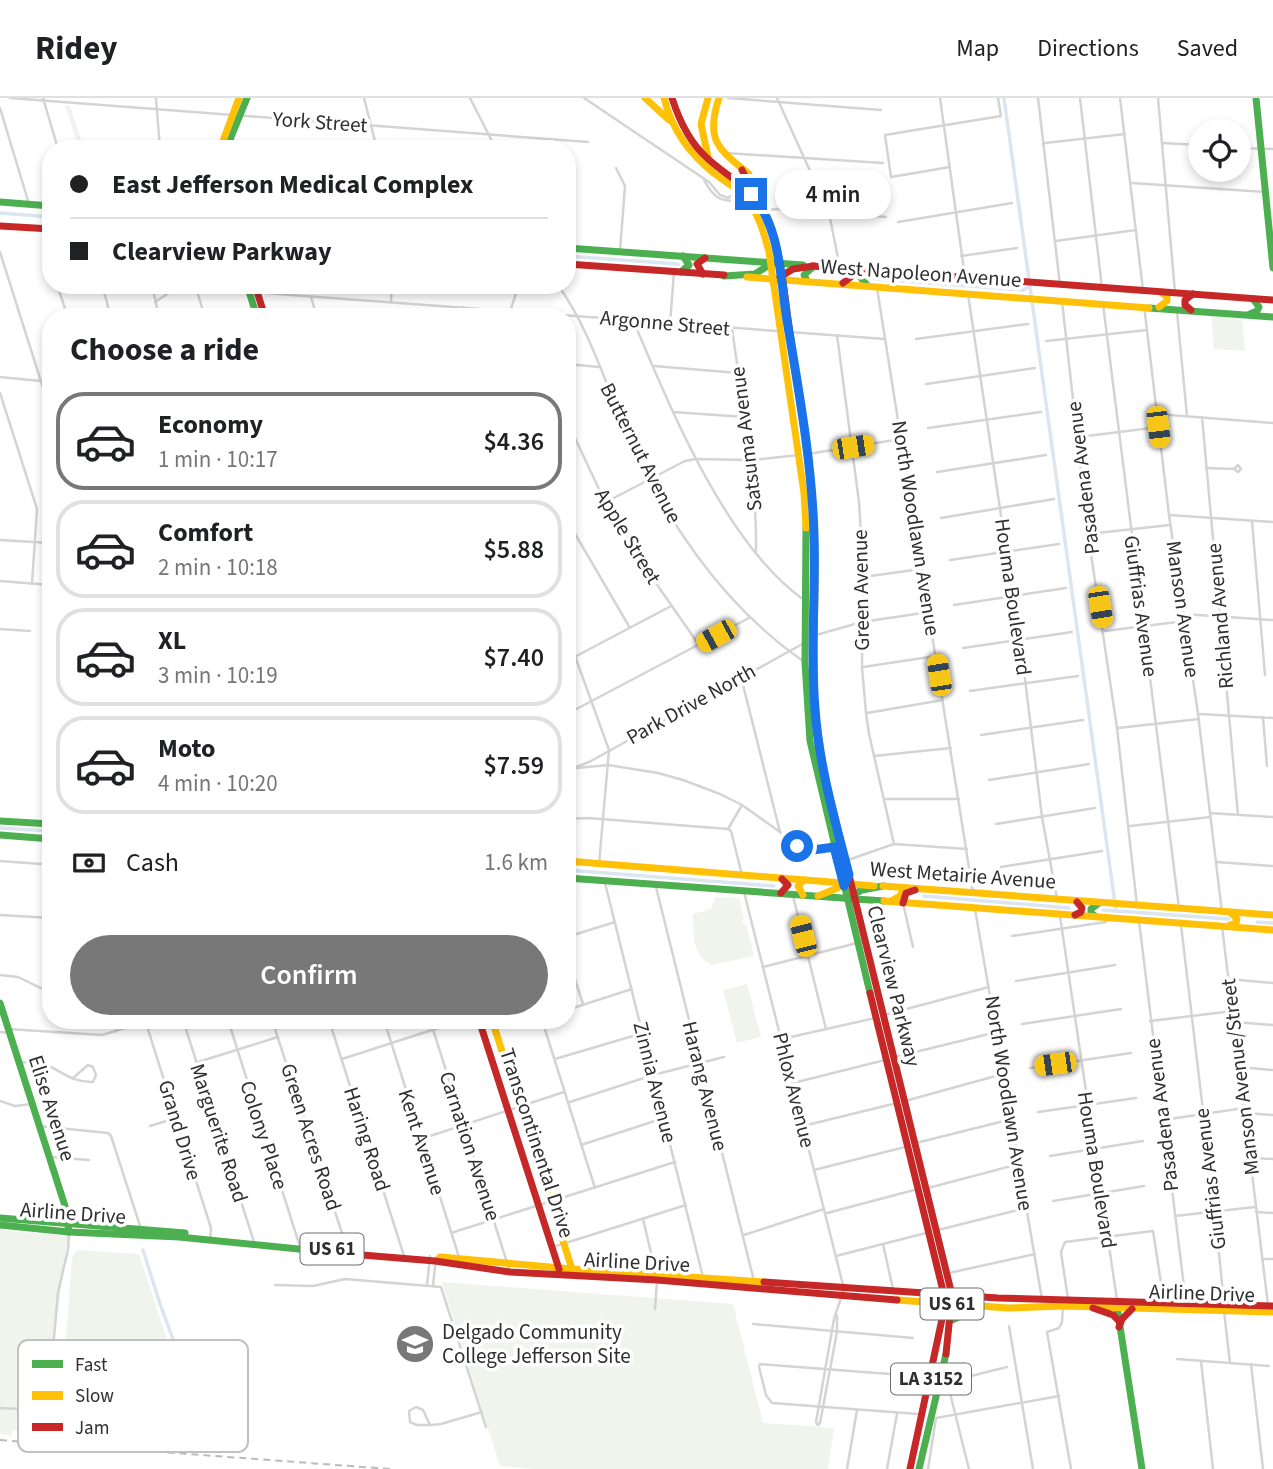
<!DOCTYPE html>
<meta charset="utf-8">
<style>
body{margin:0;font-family:"Source Sans 3",sans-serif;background:#f6f6f6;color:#202124;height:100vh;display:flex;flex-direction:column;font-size:26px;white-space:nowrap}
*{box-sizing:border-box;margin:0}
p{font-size:23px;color:#757577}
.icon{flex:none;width:38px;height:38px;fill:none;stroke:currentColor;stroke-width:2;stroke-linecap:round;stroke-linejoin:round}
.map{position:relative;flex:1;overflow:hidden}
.details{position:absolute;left:42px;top:210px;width:534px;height:721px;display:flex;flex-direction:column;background:#fff;border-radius:28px;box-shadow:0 4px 10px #0003}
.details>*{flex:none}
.banner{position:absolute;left:42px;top:42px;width:534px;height:154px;border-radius:28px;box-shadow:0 4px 10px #0003;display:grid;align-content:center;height:154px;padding:0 28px;background:#fff}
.controls{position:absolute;left:1188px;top:21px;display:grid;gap:14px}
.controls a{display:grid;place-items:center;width:63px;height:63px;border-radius:50%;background:#fff;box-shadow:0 4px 10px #0003;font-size:35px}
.end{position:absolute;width:32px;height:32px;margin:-16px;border:9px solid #1a73e8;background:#fff;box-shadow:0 0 0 4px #fff}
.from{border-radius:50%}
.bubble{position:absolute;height:49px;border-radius:24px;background:#fff;box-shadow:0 4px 10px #0003;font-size:23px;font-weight:600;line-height:49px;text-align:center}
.car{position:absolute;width:21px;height:42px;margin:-21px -10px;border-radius:9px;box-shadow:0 0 5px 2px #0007;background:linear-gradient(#f5c518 24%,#345 0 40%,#f5c518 0 76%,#345 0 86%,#f5c518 0)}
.banner b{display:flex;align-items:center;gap:24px;height:66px;font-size:26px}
.banner b+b{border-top:2px solid #e0e0e0}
.banner i{width:18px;height:18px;background:#202124}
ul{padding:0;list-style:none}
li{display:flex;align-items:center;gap:21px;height:98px;margin:0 14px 10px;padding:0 14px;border:4px solid #e0e0e0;border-radius:28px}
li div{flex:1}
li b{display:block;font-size:26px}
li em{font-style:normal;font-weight:600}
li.on{border-color:#787878}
li>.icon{width:63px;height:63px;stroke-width:1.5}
h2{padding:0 28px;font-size:32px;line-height:84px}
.pay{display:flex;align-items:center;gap:18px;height:77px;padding:0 28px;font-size:26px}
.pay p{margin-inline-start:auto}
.primary-button{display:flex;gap:14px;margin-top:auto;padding:14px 28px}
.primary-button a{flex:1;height:80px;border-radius:42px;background:#787878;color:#fff;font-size:28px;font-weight:600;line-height:80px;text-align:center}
header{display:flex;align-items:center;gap:42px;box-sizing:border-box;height:98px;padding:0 35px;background:#fff;border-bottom:2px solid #e0e0e0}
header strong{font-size:33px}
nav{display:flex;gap:38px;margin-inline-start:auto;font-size:24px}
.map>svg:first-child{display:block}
</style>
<header>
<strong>Ridey</strong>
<nav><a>Map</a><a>Directions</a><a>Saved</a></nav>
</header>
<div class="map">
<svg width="1273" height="1371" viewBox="0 0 1273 1371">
<rect width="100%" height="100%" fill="#fff"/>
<g fill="#f0f4ec">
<polygon points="65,7 70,8 84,51 79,51"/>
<polygon points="1211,218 1242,221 1245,253 1214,251"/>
<path d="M715,799L739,800L744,821L741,823L746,827L754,858L711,867C692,856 694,839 693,816L711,811Z"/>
<polygon points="747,886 761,939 737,945 723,892"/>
<path d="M0,1132L68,1138L45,1311L29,1316C40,1317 46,1318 53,1307L61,1308L72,1160L77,1152L139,1156L201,1346L13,1332L12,1338L0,1336Z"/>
<polygon points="442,1184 733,1206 763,1325 834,1330 828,1371 535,1371 500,1368"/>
</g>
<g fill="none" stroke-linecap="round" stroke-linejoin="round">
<g stroke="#dbe6f0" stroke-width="3.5">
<polyline points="1004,0 1116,813"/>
<polyline points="0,115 51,119"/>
<polyline points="567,158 678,166"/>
<polyline points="875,181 1024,192 1030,188"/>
<polyline points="0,730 51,733"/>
<polyline points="567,772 774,788"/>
<polyline points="924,798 1069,810"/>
<polyline points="1103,812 1229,821"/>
<polyline points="1257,824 1273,825"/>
<polyline points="143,1152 160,1206 214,1352"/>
</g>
<g stroke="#d4d4d4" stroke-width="2.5">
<polyline points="10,0 588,44"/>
<polyline points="43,0 58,51"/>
<polyline points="156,0 160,51"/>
<polyline points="364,0 377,51"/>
<polyline points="470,0 496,51"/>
<polyline points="584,0 709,84 720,97 728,100 738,93"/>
<polyline points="728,0 881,12"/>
<polyline points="777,0 829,115 840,170"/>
<polyline points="940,0 965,179"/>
<polyline points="1038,0 1060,187"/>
<polyline points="1080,0 1102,190"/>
<polyline points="1120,0 1143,192"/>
<polyline points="1158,0 1175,194"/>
<polyline points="0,10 29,106"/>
<polyline points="1045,45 1125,36"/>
<polyline points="1162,45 1200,47"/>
<polyline points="1239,50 1273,51"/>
<polyline points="726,55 883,65"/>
<polyline points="950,69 891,79 885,37 1001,18 998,0"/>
<polyline points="616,70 625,88 620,153"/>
<path d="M704,82C714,101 723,106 743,101"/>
<polyline points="1132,85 1265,94"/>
<polyline points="764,112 778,111 886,119"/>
<polyline points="898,124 1012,105"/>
<polyline points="42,131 51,167"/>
<polyline points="1056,143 1136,132"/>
<polyline points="0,154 51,315"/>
<polyline points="961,158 1017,150"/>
<polyline points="57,187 68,219"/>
<polyline points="102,187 111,219"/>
<polyline points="152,187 159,219"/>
<path d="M558,187C588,229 604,281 624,328C663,419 721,506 803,563"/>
<polyline points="196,190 205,219"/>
<polyline points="877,190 973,795"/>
<polyline points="968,196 1023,565 1042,719 1057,801"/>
<polyline points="311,199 317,219"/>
<polyline points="1062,203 1088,436 1117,630 1137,807"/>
<polyline points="155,204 173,192 196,190 885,241"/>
<polyline points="391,204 392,187"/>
<polyline points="1103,206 1179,810"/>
<polyline points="1144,207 1169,417 1198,616 1222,814"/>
<polyline points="1177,214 1187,318"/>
<polyline points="459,219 463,209"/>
<polyline points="508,219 519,187"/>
<path d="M633,222C670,309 725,446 804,502"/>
<polyline points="670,225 674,174"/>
<path d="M732,230C742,305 757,378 756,453"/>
<polyline points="837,237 859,404 863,467 862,569 866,615 869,636 894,746"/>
<polyline points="916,241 1028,226"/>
<polyline points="1046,243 1147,232"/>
<polyline points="567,266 599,269"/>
<polyline points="654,268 738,275"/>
<polyline points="0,279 51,284"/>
<polyline points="926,286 1035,270"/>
<polyline points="0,295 37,411 32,486"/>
<polyline points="673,314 745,319"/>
<polyline points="1157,316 1273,325"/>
<polyline points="1202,319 1238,717"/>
<polyline points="567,323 605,404 635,455 699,547"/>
<polyline points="928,330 1041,314"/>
<polyline points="1079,339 1159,329"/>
<polyline points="808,356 901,341"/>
<polygon points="1238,367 1241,371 1238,374 1234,371"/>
<polyline points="1206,370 1234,371"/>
<polyline points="937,374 1046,357"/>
<polyline points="606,404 685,363 696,361 752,362 799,357"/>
<polyline points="1169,417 1273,424"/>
<polyline points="941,420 1054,401"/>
<polyline points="567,422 630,530"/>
<polyline points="1252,423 1265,577"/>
<polyline points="1088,436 1170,427"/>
<polyline points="0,442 51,445"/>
<polyline points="950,462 1059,446"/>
<polyline points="863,479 921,471"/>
<polyline points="0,483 51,487"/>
<polyline points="954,507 1066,490"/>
<polyline points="1183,516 1273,522"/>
<polyline points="0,531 30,533"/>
<polyline points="1105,533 1185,523"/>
<polyline points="567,536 609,652 599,766"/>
<polyline points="816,537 862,524 929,514"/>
<polyline points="963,550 1072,534"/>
<polyline points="567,563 671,508"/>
<polyline points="863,569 936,558"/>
<polyline points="741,579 780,734"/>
<polyline points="970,593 1078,578"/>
<polyline points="867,615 943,602"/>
<polyline points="567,616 749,520"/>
<polyline points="1199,616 1273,620"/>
<polyline points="1263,619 1267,668"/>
<polyline points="1118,630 1199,621"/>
<polyline points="981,637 1083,622"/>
<polyline points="874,658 951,650"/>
<polyline points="577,670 608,667 658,675 683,682 720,696 742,707 804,751 832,749"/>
<polyline points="567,673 591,663 806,544"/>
<polyline points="989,682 1089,666"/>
<polyline points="885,701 959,701"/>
<polyline points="1210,715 1273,719"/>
<polyline points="567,721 588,720 728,731"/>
<polyline points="996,726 1095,710"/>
<polyline points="1130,728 1210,719"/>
<polyline points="728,731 731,733 742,777"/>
<polyline points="728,731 742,707"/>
<polyline points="848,762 894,746 967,751"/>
<polyline points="0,763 41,766"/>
<polyline points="1217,764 1273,768"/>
<polyline points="1001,769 1102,753"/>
<polyline points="605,785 703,1179"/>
<polyline points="656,789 754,1183"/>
<polyline points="744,794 844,1191 834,1221 816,1324 818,1327"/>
<polyline points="793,798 826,931"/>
<polyline points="903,805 913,849"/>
<polyline points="975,811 1042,1201"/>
<polyline points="0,817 51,820"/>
<polyline points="1060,818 1117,1202"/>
<polyline points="48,820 51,828"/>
<polyline points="1139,823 1186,1205"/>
<polyline points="1181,827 1215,1114 1224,1206"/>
<polyline points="1222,828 1268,1207"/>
<polyline points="1012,838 1106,824"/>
<polyline points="567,839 615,824"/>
<polyline points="567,857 583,906"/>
<polyline points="763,869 865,843"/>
<polyline points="0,877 18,879 51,895"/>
<polyline points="1229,881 1273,885"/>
<polyline points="1016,883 1115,867"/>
<polyline points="567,912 632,891"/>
<polyline points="884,917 989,889"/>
<polyline points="113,922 117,933"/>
<polyline points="145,922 211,1130 210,1142"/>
<polyline points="183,922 255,1147"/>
<polyline points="228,922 301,1152"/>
<polyline points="272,922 342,1135 345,1156"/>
<polyline points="329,922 405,1161"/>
<polyline points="384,922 459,1159"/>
<polyline points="430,922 510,1174"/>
<polyline points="542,922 595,1090"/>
<polyline points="1150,923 1233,913"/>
<polyline points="1234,924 1273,927"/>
<polyline points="1022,926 1121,911"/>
<polyline points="8,931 102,937 145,924"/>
<polyline points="0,934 9,935"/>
<polyline points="782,941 875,920"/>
<polyline points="895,959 997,934"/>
<polyline points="342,961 463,922"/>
<polyline points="555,961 643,935"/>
<polyline points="198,964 278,939"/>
<path d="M19,965C56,959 61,985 93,984L96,977L93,969L88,967L73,980"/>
<polyline points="1239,969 1273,972"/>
<polyline points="1030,970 1131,955"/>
<polyline points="793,985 885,962"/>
<polyline points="0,1003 15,1008 32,1006"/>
<polyline points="905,1003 1003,976"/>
<polyline points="570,1004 653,977 724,959"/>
<polyline points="1038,1014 1136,1000"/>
<polyline points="1245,1015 1273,1017"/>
<polyline points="1163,1022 1244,1010"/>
<polyline points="39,1028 108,1035 111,1038 141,1131"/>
<polyline points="150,1028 176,1020"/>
<polyline points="803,1028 897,1005"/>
<polyline points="421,1041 564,994"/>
<polyline points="916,1045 1012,1021"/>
<polyline points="581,1047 664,1020"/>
<polyline points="1050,1058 1143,1043"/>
<polyline points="50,1059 89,1062"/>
<polyline points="1252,1060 1273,1061"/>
<polyline points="814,1072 905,1049"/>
<polyline points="928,1090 1019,1066"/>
<polyline points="1053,1103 1144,1088"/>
<polyline points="1256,1114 1273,1115"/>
<polyline points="827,1115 918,1091"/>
<polyline points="1175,1118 1255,1109"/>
<polyline points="643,1121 656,1176"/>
<polyline points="938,1132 1026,1110"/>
<polyline points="451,1135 675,1064"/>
<polyline points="744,1137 824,1111"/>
<polyline points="883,1146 893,1191"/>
<polyline points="553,1149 686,1107"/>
<polyline points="836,1158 926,1135"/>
<polyline points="1262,1161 1273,1161"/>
<polyline points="949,1175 1035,1156"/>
<polyline points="275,1187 313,1188 345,1181 441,1189 486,1329"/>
<polyline points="427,1187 430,1158"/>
<polyline points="433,1188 436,1159"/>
<polyline points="1068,1201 1061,1154 1065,1144 1153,1133 1164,1204"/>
<polyline points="1063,1208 1062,1224 1059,1230 1047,1234 1071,1371"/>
<polyline points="655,1211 657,1183"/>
<polyline points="1224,1213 1230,1265"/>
<polyline points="753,1226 913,1240"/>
<polyline points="1009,1228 1033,1371"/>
<polyline points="1177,1261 1269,1268"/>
<polyline points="1201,1263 1213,1371"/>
<polyline points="1251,1266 1263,1371"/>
<polyline points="943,1277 947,1283 951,1283 1007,1269"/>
<polyline points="916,1278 925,1287"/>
<polyline points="947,1283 969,1371"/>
<polygon points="416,1309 423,1312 430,1327 417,1327 410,1324 409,1313"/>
<polyline points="0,1310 40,1312 48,1307 58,1194 68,1152 69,1134"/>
<polyline points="918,1316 772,1305 766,1297 759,1269 760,1266 916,1278 923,1277 929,1272"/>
<polyline points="431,1327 441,1326 482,1314"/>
<polyline points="818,1327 820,1325 837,1234 837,1218"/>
<polyline points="847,1371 857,1312"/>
<polyline points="887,1371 897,1316"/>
<polyline points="928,1371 936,1320 1059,1298"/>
</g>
<g stroke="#4caf50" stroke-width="7">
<polyline points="1256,0 1273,170"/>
<polyline points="229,51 231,39 247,0"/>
<polyline points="0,104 51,108"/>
<polyline points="567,150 803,167"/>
<polyline points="681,174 689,167 683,158"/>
<polyline points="724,178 755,176 772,165"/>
<polyline points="807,183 804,177 813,169"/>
<polyline points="247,187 257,219"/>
<polyline points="867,187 861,180 870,172"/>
<polyline points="1149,210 1273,219"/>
<polyline points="1250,216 1257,213 1259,209 1253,201"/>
<polyline points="806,430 805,565 810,643 870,895"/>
<polyline points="0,723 51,726"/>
<polyline points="0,737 51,741"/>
<polyline points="567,780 884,803"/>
<polyline points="852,797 862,792 883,788"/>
<polyline points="1095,818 1091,815 1091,811 1099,805"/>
<polyline points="0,905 65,1108 69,1134"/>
<polyline points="0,1120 185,1135"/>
<polyline points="0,1127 69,1134 179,1139 338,1155"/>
<polyline points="1117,1209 1142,1371"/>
<polyline points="950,1223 982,1208"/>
<polyline points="919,1371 946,1256"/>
</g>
<g stroke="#ffc107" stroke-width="7">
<polyline points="645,0 669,22"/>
<path d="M664,0C672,32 689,56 715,76C725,83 736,90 745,99C758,114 764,135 769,154L804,395L806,430"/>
<polyline points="708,0 701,26 708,59"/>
<path d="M719,0C705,42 718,51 749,76V84L743,87"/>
<polyline points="220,51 239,0"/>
<polyline points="747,179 1149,210"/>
<polyline points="1159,209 1167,203 1167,199 1161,194"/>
<path d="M791,243C803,316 814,391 815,466C816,536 808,610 825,679"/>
<polyline points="567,763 843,785"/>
<polyline points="852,786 874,788"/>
<polyline points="883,788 1273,817"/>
<polyline points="803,797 798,788 804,782"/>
<polyline points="818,798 845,787"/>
<polyline points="884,803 1273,832"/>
<polyline points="891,803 900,798 904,790"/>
<polyline points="1230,827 1236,825 1237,821 1231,815"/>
<polyline points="492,922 572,1171"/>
<polyline points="440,1159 572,1171 764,1184"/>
<polyline points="897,1202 1008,1210 1063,1208 1273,1214"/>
</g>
<g stroke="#c62828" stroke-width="7">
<path d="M672,0C679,22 689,44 707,60C724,76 746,87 760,106C781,137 785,205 791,243"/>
<polyline points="742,72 745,78 743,87"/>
<polyline points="0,128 51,131"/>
<polyline points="567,166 724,177"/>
<polyline points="812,168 1273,202"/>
<polyline points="703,176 697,166 705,160"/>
<polyline points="780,179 793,171 814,168"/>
<polyline points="843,185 852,178 845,170"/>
<polyline points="255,187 265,219"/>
<polyline points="1191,212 1185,207 1185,202 1193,196"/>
<polyline points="825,679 952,1197 946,1256"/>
<polyline points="781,795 788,787 782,781"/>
<polyline points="903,805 906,795 915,792"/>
<polyline points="1075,817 1081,814 1082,810 1077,804"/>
<polyline points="870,895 944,1197 942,1221 910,1371"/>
<polyline points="479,922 559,1171"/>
<polyline points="338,1155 435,1163 510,1174 657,1182 897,1202"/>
<polyline points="764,1184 998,1200 1273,1208"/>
<polyline points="1093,1210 1113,1217 1118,1222"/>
<polyline points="1119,1229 1122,1221 1132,1211"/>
</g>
<polyline stroke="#bbb" stroke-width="2" stroke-dasharray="7 5" stroke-linecap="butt" points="0,1342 390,1371"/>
</g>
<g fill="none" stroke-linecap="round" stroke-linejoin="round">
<path stroke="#1a73e8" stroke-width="9" d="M751,96C780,128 780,176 786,216C798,289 812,363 814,437C816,495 810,553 815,611C819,668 835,722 849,777L844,788L834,749L813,752L797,748"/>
</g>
<defs>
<g id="university-disc" transform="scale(2.0125)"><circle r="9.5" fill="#787878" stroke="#fff"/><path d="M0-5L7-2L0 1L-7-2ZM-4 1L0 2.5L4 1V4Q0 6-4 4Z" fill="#fff"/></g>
</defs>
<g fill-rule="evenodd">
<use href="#university-disc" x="415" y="1246"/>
</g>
<g text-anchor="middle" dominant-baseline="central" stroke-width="7" stroke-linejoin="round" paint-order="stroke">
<g fill="#fff" stroke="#6d6d6d" stroke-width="2">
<rect x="300.5" y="1135.5" width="63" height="31" rx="5"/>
<rect x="920.5" y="1190.5" width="63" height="31" rx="5"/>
<rect x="891" y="1265.5" width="80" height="31" rx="5"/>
</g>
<g font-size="19" font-weight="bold" fill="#2f2f2f">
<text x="332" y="1151">US 61</text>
<text x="952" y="1206">US 61</text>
<text x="931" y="1281">LA 3152</text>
</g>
<g font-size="21" fill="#2f2f2f" stroke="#fff">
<text transform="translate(320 24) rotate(4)">York Street</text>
<text transform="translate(921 175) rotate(4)">West Napoleon Avenue</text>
<text transform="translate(665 225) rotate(5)">Argonne Street</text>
<text transform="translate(746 341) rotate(-97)">Satsuma Avenue</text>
<text transform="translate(641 355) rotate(63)">Butternut Avenue</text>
<text transform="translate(1083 380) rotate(-97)">Pasadena Avenue</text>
<text transform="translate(916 430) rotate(81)">North Woodlawn Avenue</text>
<text transform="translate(628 438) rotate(59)">Apple Street</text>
<text transform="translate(861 492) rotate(-91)">Green Avenue</text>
<text transform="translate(1013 499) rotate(82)">Houma Boulevard</text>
<text transform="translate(1141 508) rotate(82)">Giuffrias Avenue</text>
<text transform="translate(1183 511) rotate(82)">Manson Avenue</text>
<text transform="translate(1220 518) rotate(-95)">Richland Avenue</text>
<text transform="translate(691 606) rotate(-29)">Park Drive North</text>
<text transform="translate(963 777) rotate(4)">West Metairie Avenue</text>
<text transform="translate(894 888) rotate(76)">Clearview Parkway</text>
<text transform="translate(1240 979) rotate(-97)">Manson Avenue/Street</text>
<text transform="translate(655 984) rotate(76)">Zinnia Avenue</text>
<text transform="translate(705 988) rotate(76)">Harang Avenue</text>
<text transform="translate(794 992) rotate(76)">Phlox Avenue</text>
<text transform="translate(1009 1005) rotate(81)">North Woodlawn Avenue</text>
<text transform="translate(52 1010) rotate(72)">Elise Avenue</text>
<text transform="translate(1162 1017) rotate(-97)">Pasadena Avenue</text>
<text transform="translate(180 1032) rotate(73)">Grand Drive</text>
<text transform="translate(219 1035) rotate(72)">Marguerite Road</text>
<text transform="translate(264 1037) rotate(72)">Colony Place</text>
<text transform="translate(311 1039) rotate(72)">Green Acres Road</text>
<text transform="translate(367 1041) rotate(72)">Haring Road</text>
<text transform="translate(422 1044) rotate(72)">Kent Avenue</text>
<text transform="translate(537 1045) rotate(72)">Transcontinental Drive</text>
<text transform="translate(470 1048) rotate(72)">Carnation Avenue</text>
<text transform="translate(1097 1072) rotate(81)">Houma Boulevard</text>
<text transform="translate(1210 1081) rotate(-97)">Giuffrias Avenue</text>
<text transform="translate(73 1115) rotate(4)">Airline Drive</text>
<text transform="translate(637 1164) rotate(3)">Airline Drive</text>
<text transform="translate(1202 1195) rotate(2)">Airline Drive</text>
</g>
<g font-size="21" fill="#2f2f2f" stroke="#fff" text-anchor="start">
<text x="442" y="1234">Delgado Community<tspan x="442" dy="24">College Jefferson Site</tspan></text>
</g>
</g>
<rect x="18" y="1242" width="230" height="112" rx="10" fill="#fff" stroke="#c1c1c1" stroke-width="2"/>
<rect x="32" y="1262" width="31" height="8" fill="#4caf50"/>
<rect x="32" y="1293" width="31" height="9" fill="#ffc107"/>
<rect x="32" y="1325" width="31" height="8" fill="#c62828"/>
<g font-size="19" fill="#2f2f2f">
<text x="75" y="1273">Fast</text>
<text x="75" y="1304">Slow</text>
<text x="75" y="1336">Jam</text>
</g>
</svg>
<div class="controls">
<a><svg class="icon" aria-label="locate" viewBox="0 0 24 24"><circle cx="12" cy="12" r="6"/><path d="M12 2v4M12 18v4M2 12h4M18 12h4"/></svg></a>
</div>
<i class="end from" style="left:797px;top:748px"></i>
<i class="end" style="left:751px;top:96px"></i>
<div class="bubble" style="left:775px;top:72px;width:116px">4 min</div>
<i class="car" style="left:1158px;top:329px;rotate:173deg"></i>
<i class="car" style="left:853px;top:349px;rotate:81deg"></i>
<i class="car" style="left:1100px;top:509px;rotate:171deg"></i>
<i class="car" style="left:716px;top:538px;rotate:241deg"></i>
<i class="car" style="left:939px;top:577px;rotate:351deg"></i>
<i class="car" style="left:803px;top:838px;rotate:346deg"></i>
<i class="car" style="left:1055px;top:966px;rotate:262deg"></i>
<div class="banner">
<b><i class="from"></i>East Jefferson Medical Complex</b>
<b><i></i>Clearview Parkway</b>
</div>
<section class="details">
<h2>Choose a ride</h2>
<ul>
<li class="on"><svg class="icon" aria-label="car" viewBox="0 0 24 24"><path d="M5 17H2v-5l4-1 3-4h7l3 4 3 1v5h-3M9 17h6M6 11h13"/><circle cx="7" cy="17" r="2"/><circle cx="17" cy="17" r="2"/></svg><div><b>Economy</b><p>1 min · 10:17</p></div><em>$4.36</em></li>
<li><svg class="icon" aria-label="car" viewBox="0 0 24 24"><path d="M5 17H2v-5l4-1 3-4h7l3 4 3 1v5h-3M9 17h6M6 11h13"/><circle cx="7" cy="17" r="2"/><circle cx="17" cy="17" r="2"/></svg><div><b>Comfort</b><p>2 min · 10:18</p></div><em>$5.88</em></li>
<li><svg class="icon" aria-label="car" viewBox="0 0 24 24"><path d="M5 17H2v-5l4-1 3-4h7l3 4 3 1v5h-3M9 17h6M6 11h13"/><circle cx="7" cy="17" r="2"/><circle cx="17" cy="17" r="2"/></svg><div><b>XL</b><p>3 min · 10:19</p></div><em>$7.40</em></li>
<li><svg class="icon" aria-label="car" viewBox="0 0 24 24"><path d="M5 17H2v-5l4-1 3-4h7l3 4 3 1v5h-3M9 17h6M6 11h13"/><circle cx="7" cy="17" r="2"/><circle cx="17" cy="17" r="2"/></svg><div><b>Moto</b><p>4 min · 10:20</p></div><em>$7.59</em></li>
</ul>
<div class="pay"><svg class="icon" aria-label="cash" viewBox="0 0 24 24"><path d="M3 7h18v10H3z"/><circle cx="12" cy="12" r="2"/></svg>Cash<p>1.6 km</p></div>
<div class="primary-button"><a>Confirm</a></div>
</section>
</div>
